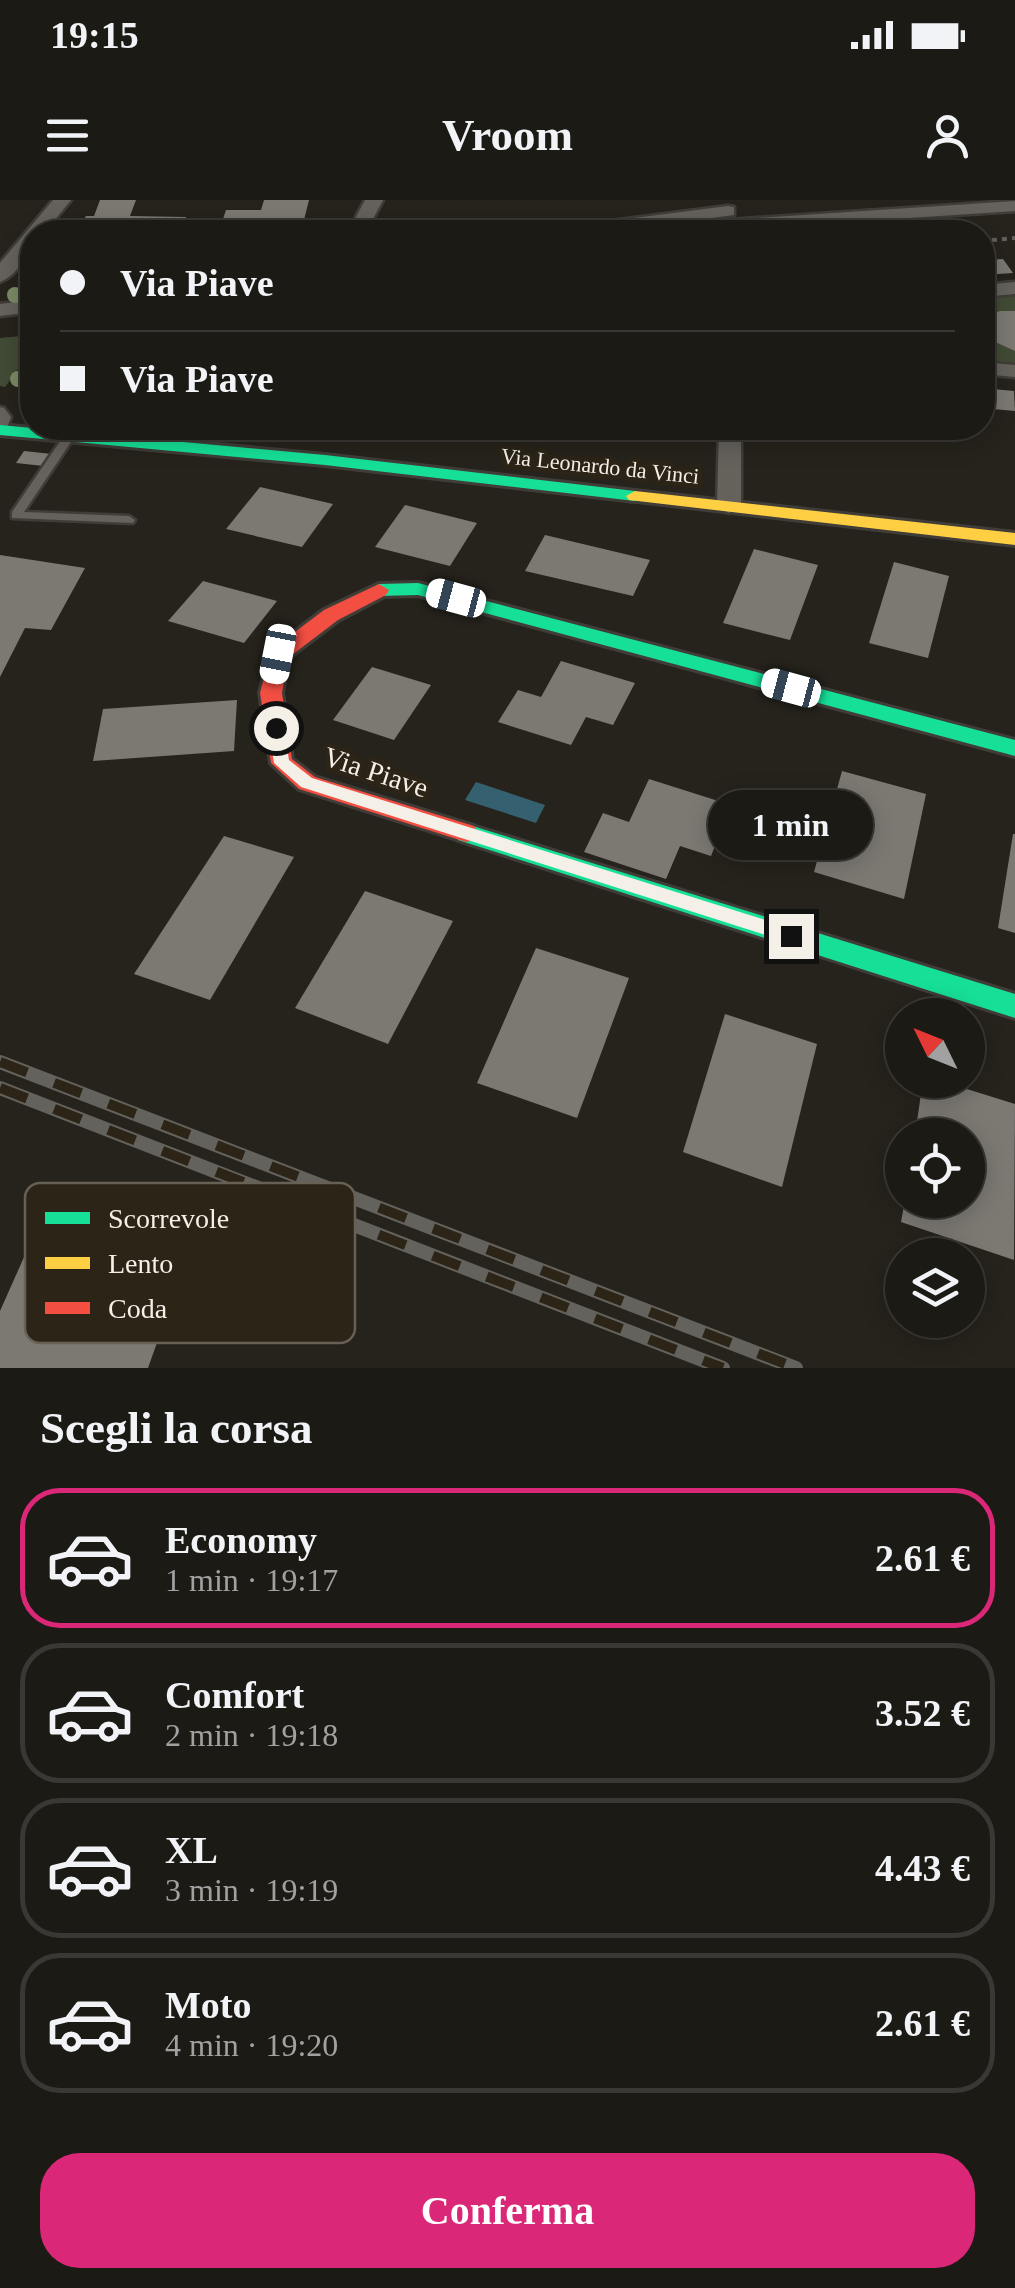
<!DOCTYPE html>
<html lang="it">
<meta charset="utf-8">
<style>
body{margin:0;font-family:Georgia,serif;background:#25231e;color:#f1f3f6;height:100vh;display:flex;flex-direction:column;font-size:38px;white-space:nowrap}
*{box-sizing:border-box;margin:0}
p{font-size:32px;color:#a0a1a0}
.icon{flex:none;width:55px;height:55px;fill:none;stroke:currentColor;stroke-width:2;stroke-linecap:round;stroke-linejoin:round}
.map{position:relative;height:1168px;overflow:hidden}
.panel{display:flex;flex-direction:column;background:#1c1a15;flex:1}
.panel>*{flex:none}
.guide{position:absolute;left:20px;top:20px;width:975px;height:220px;border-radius:40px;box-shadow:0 5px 25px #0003,0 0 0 2px #3a3834;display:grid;align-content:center;height:220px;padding:0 40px;background:#1c1a15}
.needle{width:65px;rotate:313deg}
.fabs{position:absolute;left:885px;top:798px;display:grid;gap:20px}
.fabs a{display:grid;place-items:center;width:100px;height:100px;border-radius:50%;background:#1c1a15;box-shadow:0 5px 25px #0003,0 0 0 2px #3a3834;font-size:50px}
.end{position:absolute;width:45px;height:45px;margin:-22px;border:12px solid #f4efe7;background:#111;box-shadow:0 0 0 5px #111}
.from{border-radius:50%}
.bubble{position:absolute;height:70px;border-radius:35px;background:#1c1a15;box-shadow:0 5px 25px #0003,0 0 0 2px #3a3834;font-size:32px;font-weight:700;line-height:70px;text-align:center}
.car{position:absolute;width:30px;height:60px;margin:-30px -15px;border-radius:12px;box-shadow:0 0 8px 2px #0007;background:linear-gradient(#fff 24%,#345 0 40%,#fff 0 76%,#345 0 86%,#fff 0)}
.guide b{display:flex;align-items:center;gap:35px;height:95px;font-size:38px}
.guide b+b{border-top:2px solid #3a3834}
.guide i{width:25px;height:25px;background:#f1f3f6}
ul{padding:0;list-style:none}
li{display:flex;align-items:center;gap:30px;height:140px;margin:0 20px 15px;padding:0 20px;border:5px solid #3a3834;border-radius:40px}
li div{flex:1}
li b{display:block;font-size:38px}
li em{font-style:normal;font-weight:700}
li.active{border-color:#db2777}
li>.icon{width:90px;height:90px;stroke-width:1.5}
h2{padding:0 40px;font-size:45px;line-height:120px}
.primary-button{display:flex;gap:20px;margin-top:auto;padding:20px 40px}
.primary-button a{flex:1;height:115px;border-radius:40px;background:#db2777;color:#fff;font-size:40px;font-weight:700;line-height:115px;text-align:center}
.status{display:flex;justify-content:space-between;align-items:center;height:70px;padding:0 50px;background:#1c1a15;direction:ltr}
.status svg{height:28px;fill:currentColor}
header{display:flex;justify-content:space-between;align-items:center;height:130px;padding:0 40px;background:#1c1a15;font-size:45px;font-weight:700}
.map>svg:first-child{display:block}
</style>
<div class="status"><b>19:15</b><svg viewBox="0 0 49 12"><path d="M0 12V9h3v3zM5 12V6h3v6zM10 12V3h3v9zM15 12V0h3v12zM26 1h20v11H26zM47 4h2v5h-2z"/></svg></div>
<header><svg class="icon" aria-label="menu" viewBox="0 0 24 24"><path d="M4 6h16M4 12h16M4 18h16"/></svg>Vroom<svg class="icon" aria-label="person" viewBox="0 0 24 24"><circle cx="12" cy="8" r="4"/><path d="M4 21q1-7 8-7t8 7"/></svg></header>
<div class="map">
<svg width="1015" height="1168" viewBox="0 0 1015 1168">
<rect width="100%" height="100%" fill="#26231c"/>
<g fill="#424b35">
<polygon points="1015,95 1015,164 983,161 982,99"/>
<polygon points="32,135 32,150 5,187 0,186 0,138"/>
</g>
<polygon fill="#356070" points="476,582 545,605 536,623 465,600"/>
<g fill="#7c7973">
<polygon points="100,0 136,0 130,16 186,17 179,32 77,32 86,16 94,16"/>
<polygon points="264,0 309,0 302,28 220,28 226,10 261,10"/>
<polygon points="1003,59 1013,73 982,75 982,60"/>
<polygon points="1000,111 1015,111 1015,151 982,136 982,117"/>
<polygon points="982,188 1014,191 1015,211 982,208"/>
<polygon points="24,251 52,254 44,266 16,263"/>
<polygon points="260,287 333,304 302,347 226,329"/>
<polygon points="405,305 477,323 450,366 375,347"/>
<polygon points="545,335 650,360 633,396 525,371"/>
<polygon points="754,349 818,365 790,440 723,423"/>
<polygon points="0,355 85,368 51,430 25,428 0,477"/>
<polygon points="894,362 949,376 928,458 869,443"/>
<polygon points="203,381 277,401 244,443 168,421"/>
<polygon points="561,461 635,483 613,525 586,517 571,545 498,522 518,490 541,497"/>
<polygon points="372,467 431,485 394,540 333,520"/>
<polygon points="237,500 234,551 93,561 103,509"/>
<polygon points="842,571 926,594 904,699 814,672"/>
<polygon points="649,579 731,605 711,656 680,646 666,679 584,652 603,613 629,622"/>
<polygon points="1013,634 1015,634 1015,733 998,728"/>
<polygon points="224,636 294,657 210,800 134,774"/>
<polygon points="365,691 453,721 388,844 295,808"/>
<polygon points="536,748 629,778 577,918 477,883"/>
<polygon points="725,814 817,844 782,987 683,952"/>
<polygon points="923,880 938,880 1015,904 1014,1060 901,1022 905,1000 968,1000 968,935 915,935"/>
<polygon points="45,1010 194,1039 148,1168 0,1168 0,1111"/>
</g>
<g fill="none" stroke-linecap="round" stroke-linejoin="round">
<g stroke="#403d38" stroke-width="5">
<g id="lane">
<polygon points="0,207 4,208 11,217 6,230 0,233"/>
<polygon points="69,233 75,236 24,312 129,316 135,320 133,323 12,318 12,312 65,234"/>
</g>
</g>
<g stroke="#403d38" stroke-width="5">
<g id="street">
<path d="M53,0H71L45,32H32C32,51 18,75 0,82V63Z"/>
<polygon points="365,0 383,0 366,32 348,32"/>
<polygon points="1015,1 1015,11 728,30 719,25 728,20"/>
<polygon points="728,6 734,7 734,15 609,32 563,32 572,26"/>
<polygon points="1015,82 1015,94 982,97 982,85"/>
<polygon points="32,100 32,112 0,116 0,104"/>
<polygon points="982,162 1015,165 1015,177 982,174"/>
<polygon points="719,228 741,228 741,306 729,313 717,306"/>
</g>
</g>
<g stroke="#403d38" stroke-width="6">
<g id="fast">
<polygon points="0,225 325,255 635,291 644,296 635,301 325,265 0,235"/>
<polygon points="418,383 1015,540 1015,556 418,395 379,396 369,390 379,384"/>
<polygon points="466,624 1015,794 1015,818 458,640 454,633 458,626"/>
</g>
</g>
<g stroke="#403d38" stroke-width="6">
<polygon id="slow" points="635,291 1015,333 1015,345 629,300 626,296"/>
</g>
<g stroke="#403d38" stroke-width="6">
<polygon id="jam" points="379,384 389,390 386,395 338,420 288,458 282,493 292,559 315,577 474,626 478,633 474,640 466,642 299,589 271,563 260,493 271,450 324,410"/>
</g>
<polyline stroke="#63605b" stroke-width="4" stroke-dasharray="5 5" stroke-linecap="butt" points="982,41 1015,38"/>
<use href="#lane" fill="#65625c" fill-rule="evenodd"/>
<use href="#street" fill="#65625c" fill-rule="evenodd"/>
<use href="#fast" fill="#16e098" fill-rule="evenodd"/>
<use href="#slow" fill="#ffcf43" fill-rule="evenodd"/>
<use href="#jam" fill="#f24e42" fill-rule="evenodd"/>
<g stroke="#64625c" stroke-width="14">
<g id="rail">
<polyline points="0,862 796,1168"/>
<polyline points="0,888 723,1168"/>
</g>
</g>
<use href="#rail" stroke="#2b2417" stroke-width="10" stroke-dasharray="29" stroke-linecap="butt"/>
</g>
<g fill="#7b8a65">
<circle cx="15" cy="95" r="8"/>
<circle cx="18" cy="179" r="8"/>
</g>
<polygon fill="#f4efe7" points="276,523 284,528 289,560 312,578 791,728 800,736 791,743 301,587 274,563 268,528"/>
<g text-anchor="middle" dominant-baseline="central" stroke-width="10" stroke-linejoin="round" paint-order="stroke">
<g font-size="22" fill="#f4efe7" stroke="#2b2417">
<text transform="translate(600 266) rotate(6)">Via Leonardo da Vinci</text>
</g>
<g font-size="28" fill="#f4efe7" stroke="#2b2417">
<text transform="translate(376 572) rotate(18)">Via Piave</text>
</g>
</g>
<rect x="25" y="983" width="330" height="160" rx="15" fill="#2b2417" stroke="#676155" stroke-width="2.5"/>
<rect x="45" y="1012" width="45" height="12" fill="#16e098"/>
<rect x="45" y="1057" width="45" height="12" fill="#ffcf43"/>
<rect x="45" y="1102" width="45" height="12" fill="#f24e42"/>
<g font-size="28" fill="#f4efe7">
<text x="108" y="1028">Scorrevole</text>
<text x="108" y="1073">Lento</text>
<text x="108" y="1118">Coda</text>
</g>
</svg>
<div class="fabs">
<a><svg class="needle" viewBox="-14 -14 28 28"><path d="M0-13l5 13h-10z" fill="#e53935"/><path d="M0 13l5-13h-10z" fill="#a0a1a0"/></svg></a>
<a><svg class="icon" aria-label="locate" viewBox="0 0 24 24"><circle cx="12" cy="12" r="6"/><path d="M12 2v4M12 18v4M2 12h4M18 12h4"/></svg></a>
<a><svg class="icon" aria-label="layers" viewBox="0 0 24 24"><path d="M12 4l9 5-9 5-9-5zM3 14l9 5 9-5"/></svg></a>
</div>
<i class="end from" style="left:276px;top:528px"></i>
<i class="end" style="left:791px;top:736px"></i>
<div class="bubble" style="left:708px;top:590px;width:165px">1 min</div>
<i class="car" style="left:456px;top:398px;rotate:285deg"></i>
<i class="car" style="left:278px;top:454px;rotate:191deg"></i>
<i class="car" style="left:791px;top:488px;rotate:285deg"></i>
<div class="guide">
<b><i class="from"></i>Via Piave</b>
<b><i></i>Via Piave</b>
</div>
</div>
<section class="panel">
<h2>Scegli la corsa</h2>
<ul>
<li class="active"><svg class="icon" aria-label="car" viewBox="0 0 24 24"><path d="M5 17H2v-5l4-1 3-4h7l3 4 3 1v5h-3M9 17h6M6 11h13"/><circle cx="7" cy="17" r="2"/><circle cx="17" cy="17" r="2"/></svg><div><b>Economy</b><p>1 min · 19:17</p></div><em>2.61 €</em></li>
<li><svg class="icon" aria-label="car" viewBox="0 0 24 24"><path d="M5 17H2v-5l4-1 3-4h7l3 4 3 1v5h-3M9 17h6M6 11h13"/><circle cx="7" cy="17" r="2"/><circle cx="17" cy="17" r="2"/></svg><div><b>Comfort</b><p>2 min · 19:18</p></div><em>3.52 €</em></li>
<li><svg class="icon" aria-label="car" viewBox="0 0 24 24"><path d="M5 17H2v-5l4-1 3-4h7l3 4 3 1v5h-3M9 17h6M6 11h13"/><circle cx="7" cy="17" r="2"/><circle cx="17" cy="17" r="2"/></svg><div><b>XL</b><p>3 min · 19:19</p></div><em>4.43 €</em></li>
<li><svg class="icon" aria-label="car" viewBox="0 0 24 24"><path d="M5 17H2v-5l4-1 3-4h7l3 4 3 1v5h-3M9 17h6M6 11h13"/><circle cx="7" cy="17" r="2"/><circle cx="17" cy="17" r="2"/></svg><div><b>Moto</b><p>4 min · 19:20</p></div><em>2.61 €</em></li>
</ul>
<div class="primary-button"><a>Conferma</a></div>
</section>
